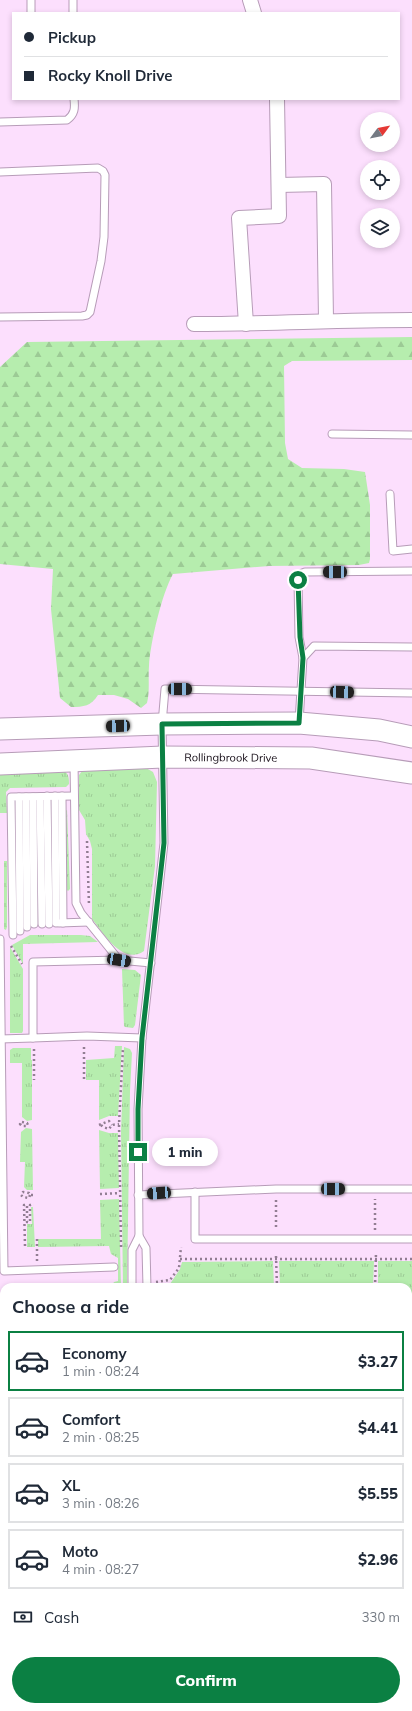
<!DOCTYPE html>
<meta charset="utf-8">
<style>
body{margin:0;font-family:Mulish,sans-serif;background:#f6f6f7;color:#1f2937;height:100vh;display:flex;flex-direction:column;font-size:15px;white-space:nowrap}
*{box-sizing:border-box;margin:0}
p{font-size:13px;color:#747a83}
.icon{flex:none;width:22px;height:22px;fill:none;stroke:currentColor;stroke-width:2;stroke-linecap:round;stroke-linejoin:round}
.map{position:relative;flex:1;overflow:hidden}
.drawer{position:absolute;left:0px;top:1283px;width:412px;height:428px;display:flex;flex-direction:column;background:#fff;border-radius:12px 12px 0 0;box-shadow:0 2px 6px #0003}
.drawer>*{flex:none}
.banner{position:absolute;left:12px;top:12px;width:388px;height:88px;border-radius:0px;box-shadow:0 2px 6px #0003;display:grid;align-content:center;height:88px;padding:0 12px;background:#fff}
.needle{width:26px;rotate:58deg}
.controls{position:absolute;left:360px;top:112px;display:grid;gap:8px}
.controls a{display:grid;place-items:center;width:40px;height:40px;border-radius:50%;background:#fff;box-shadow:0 2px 6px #0003;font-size:20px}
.end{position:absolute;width:18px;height:18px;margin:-9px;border:5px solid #0b8043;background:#fff;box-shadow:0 0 0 2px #fff}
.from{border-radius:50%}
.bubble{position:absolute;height:28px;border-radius:14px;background:#fff;box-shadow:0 2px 6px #0003;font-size:13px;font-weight:800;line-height:28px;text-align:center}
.car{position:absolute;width:12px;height:24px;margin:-12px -6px;border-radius:5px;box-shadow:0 0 3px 1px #0007;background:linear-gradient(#222 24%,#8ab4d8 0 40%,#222 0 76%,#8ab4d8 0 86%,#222 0)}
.banner b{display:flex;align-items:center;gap:14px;height:38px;font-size:15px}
.banner b+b{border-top:1px solid #e0e1e3}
.banner i{width:10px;height:10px;background:#1f2937}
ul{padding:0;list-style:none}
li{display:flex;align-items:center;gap:12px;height:60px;margin:0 8px 6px;padding:0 4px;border:2px solid #e0e1e3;border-radius:0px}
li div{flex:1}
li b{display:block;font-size:15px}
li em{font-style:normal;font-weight:800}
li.active{border-color:#0b8043}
li>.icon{width:36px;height:36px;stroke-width:1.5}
h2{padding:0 12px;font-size:18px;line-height:48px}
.pay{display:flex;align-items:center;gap:10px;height:44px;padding:0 12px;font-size:15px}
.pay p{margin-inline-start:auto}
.cta{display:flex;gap:8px;margin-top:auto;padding:8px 12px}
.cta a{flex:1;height:46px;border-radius:24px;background:#0b8043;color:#fff;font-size:16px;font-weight:800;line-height:46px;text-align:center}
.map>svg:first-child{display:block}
</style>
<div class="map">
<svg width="412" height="1711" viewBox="0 0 412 1711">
<defs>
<pattern id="grass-tufts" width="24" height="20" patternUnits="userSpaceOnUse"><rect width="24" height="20" fill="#b6edae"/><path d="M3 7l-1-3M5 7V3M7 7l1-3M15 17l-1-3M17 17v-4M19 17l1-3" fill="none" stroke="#9cca95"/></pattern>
<pattern id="forest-firs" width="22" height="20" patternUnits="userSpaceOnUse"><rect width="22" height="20" fill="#b6edae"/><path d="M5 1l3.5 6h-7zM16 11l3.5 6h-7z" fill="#9cca95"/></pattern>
</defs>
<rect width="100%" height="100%" fill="#fcdffd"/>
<g fill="url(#grass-tufts)">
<path d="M146,768L153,772L157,782L155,866L144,951C123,966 103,933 92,919V849L90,841L86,834L85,820L79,810V775L83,770Z"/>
<path d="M63,770C69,774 69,778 69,784L66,787L10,788L6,792L7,813H0V773Z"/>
<polygon points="67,810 70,889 68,891 66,889 65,811"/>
<polygon points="4,861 7,861 7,927 6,930 4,929"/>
<polygon points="30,935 81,935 90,936 98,942 23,944 23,964 12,945"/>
<polygon points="10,947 23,969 23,1031 22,1033 10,1033"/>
<polygon points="122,969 135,970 141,975 135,1025 133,1028 125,1027 124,1026"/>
<polygon points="115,1046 122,1046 118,1116 109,1116 99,1120 99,1080 86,1080 86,1060 114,1058"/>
<polygon points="124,1047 130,1049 132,1053 130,1091 127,1287 123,1287 121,1132"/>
<polygon points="31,1048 31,1060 32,1060 32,1120 27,1121 22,1117 22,1063 10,1063 10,1050 13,1048"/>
<polygon points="26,1128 32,1129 33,1190 27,1190 24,1187 25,1162 20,1162 21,1132"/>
<polygon points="99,1130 109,1133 118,1133 119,1188 100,1189"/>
<polygon points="119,1199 121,1287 111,1287 114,1282 118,1281 118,1258 111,1254 109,1246 38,1247 38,1239 101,1239 100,1200"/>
<polygon points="31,1207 33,1207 35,1247 27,1247 27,1224 32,1224"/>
<polygon points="273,1261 274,1287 168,1287 180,1269 182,1262"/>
<polygon points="279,1261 374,1261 373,1287 280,1287"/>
<polygon points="378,1261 412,1261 412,1294 408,1294 408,1287 378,1287"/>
<rect x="408" y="1311" width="4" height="34"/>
<polygon points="412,1374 412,1394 408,1394 408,1375"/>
<rect x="408" y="1505" width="4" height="55"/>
</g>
<path fill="url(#forest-firs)" d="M412,337V360L292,361L284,366L285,443L288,459L302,468L344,469L365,472L370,505V559L369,563L359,565L269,566L173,574C162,593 150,644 149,666C148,678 150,691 147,703L141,708L128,699L114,695H98C91,706 84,707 71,707L60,698L51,609L53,569L0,564V367L27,342Z"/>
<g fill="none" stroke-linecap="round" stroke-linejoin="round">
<g stroke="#b79cb8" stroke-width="9">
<g id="service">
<polyline points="31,0 31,13"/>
<polyline points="73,0 73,13"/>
<path d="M0,122L67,120C75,114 75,108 74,99"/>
<polyline points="0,172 98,168 103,171 105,175 104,237 101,261 90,312 87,315 82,316 0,317"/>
<polyline points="332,434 412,435"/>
<polyline points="390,494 393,551 412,549"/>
<polyline points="303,658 299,637 298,580 300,574 305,572 412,571"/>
<polyline points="299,722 303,658 314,646 412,647"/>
<polyline points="74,762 76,903 81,913 119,960 151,963"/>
<polyline points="47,796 49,924"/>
<polyline points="55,796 56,923"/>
<polyline points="62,796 63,923"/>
<polyline points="19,797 20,931"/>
<polyline points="26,797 27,927"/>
<polyline points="33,797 34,924"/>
<polyline points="40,797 42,924"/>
<polyline points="59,923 89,922"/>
<polyline points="13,935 11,797 74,796"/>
<polyline points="0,939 4,1271 114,1267"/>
<polyline points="119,960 33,962 33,1038 87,1036 142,1038"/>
<polyline points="0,1039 33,1038"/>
<polyline points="195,1192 195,1239 412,1239"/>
<polyline points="138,1195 276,1189 412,1189"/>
<polyline points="139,1236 146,1248 147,1287"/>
<polyline points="132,1287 132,1250 139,1236 138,1109 142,1038 164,843 162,724 165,689 412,693"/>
<polyline points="408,1302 412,1302"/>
<polyline points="0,1303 4,1303"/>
<polyline points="2,1321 3,1582"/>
<polyline points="408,1364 412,1364"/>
<polyline points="408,1463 412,1463"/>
<polyline points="408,1585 412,1585"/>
<polyline points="408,1630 412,1630"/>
<polyline points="408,1678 412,1678"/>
<polyline points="138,1711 138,1707"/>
</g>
</g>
<g stroke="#b79cb8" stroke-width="16">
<g id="minor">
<polyline points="250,0 254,13"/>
<polyline points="279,185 324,184 326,320"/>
<path d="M194,324C267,324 339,320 412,320"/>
<polyline points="246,324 239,218 279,216 277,99"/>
</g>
</g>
<g stroke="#b79cb8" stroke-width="23">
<g id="secondary">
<polyline points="0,729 162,724 299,723 379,730 412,737"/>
<path id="s1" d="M0,764L163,757L311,758L412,773"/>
</g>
</g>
<g stroke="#927e93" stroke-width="2.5" stroke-dasharray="2 3" stroke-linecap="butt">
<polyline points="87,841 89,906"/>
<polyline points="11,946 22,964"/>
<polyline points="84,1047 84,1080"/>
<polyline points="34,1049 34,1080"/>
<polygon points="22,1122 27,1123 28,1125 27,1126 22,1126 20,1124"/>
<polyline points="99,1125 109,1121 112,1125"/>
<polyline points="101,1125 103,1127 109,1129 112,1125 119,1124"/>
<polyline points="100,1194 120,1193"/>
<polyline points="30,1195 29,1198 23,1197 21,1195 23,1192 29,1193 30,1195 33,1195"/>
<polyline points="276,1200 276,1229"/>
<polyline points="375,1230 375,1199"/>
<polyline points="37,1239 37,1261"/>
<polyline points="25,1246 24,1205 27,1205 27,1222 30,1222 30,1205 34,1205"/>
<polyline points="121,1247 119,1124 123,1048"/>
<polyline points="276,1256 277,1287"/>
<polyline points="180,1259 412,1259"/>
<polyline points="156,1282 170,1280 179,1268 181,1247"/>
<polyline points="375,1287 376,1253"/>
<polyline points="408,1562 412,1562"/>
<polyline points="408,1604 412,1604"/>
<polyline points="408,1654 412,1654"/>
<polyline points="408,1702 412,1702"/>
<polyline points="327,1707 327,1711"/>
<polyline points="153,1711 153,1707"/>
</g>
<use href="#service" stroke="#fff" stroke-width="7"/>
<use href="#minor" stroke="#fff" stroke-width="14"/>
<use href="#secondary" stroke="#fff" stroke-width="21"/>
</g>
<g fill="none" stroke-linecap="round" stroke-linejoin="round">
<polyline stroke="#0b8043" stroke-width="5" points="138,1152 138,1109 142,1038 164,843 162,724 299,723 303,658 300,637 298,580"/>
</g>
<g text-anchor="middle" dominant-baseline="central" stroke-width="3" stroke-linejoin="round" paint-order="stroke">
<g font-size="11" fill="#140b15" stroke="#fcdffd">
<text stroke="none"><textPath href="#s1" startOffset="231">Rollingbrook Drive</textPath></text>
</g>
</g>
</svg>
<div class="controls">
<a><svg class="needle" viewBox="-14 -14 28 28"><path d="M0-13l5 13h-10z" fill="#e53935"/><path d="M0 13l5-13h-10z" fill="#747a83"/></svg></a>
<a><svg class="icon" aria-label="locate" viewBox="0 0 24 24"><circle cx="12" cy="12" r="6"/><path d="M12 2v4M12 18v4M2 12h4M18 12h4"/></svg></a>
<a><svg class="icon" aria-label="layers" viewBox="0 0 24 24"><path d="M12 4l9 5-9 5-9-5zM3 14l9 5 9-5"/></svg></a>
</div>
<i class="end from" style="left:298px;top:580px"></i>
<i class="end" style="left:138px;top:1152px"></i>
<div class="bubble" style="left:152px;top:1138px;width:66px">1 min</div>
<i class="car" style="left:335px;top:572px;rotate:270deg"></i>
<i class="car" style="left:180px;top:689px;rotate:91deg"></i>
<i class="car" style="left:342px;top:692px;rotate:92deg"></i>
<i class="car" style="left:118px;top:726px;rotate:268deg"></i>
<i class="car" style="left:119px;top:960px;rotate:99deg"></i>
<i class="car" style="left:333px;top:1189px;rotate:90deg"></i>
<i class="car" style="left:159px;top:1193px;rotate:266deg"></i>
<div class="banner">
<b><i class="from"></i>Pickup</b>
<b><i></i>Rocky Knoll Drive</b>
</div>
<section class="drawer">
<h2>Choose a ride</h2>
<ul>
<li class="active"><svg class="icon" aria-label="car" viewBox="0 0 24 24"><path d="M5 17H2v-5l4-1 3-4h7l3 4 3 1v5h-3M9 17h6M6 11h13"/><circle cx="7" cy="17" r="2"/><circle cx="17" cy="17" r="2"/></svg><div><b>Economy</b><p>1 min · 08:24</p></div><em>$3.27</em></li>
<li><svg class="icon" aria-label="car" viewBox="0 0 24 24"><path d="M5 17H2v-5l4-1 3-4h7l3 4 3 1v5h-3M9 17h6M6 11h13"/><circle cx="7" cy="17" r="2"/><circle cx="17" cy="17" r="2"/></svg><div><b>Comfort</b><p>2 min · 08:25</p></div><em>$4.41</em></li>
<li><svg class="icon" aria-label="car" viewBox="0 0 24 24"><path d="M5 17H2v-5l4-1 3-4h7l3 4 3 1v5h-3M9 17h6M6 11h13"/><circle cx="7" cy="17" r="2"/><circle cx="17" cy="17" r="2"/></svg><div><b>XL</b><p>3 min · 08:26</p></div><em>$5.55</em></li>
<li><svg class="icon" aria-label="car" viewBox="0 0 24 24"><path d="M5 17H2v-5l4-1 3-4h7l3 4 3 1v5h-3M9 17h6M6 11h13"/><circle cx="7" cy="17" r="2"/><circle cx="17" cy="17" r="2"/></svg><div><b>Moto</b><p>4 min · 08:27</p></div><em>$2.96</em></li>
</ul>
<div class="pay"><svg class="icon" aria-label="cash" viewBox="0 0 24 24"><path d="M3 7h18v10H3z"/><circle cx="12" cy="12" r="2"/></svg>Cash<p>330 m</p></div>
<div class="cta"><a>Confirm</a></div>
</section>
</div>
